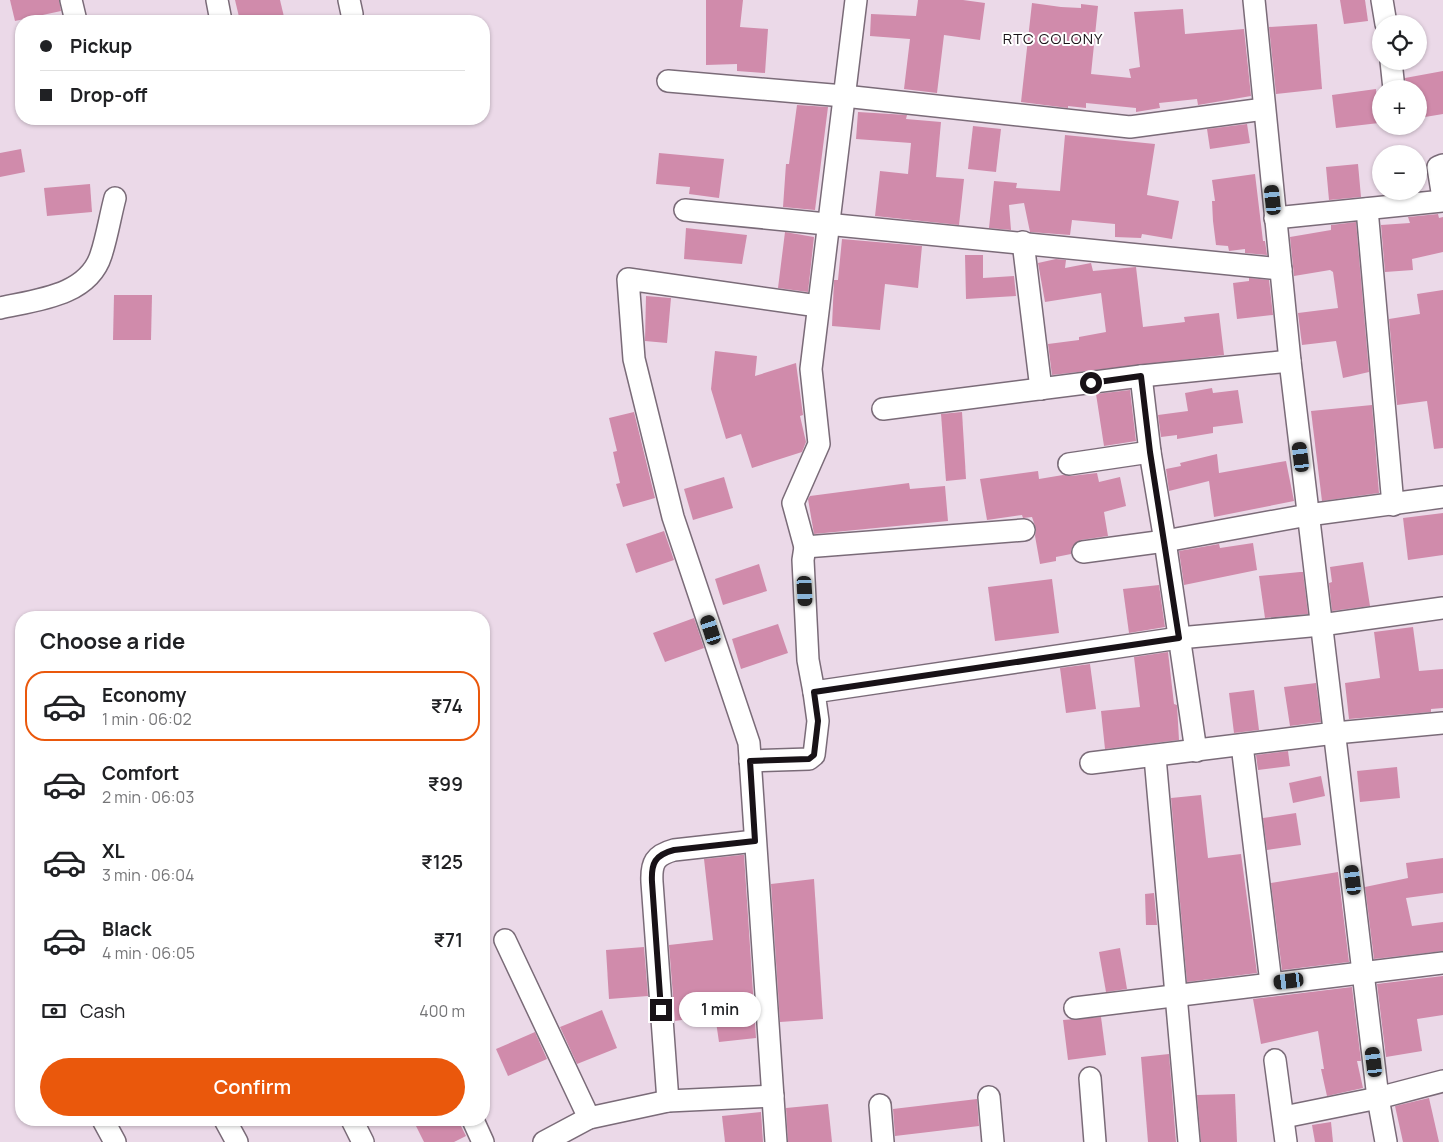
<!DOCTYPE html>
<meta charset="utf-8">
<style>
body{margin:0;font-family:Manrope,sans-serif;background:#f6f6f6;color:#202124;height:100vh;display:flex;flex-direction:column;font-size:19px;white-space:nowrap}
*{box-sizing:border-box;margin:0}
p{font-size:16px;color:#757577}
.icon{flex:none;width:28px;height:28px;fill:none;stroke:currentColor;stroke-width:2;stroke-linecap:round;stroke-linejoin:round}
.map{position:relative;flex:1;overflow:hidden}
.panel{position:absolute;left:15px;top:611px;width:475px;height:515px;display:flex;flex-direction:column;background:#fff;border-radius:20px;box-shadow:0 1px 4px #0004}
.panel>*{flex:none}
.top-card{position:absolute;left:15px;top:15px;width:475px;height:110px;border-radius:20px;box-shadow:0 1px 4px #0004;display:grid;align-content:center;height:110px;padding:0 25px;background:#fff}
.buttons{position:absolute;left:1372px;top:15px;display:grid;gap:10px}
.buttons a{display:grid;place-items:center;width:55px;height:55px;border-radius:50%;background:#fff;box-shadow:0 1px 4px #0004;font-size:25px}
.end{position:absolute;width:22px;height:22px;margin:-11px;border:6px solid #181217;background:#fff;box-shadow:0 0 0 2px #fff}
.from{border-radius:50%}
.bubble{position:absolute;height:35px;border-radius:18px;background:#fff;box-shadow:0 1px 4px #0004;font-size:16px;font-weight:600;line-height:35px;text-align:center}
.car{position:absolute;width:15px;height:30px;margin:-15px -8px;border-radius:6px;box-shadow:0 0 4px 1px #0007;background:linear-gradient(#222 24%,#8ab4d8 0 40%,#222 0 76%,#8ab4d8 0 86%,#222 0)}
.top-card b{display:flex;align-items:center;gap:18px;height:48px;font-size:19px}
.top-card b+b{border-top:1px solid #e0e0e0}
.top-card i{width:12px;height:12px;background:#202124}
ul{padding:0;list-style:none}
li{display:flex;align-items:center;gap:15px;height:70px;margin:0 10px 8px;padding:0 15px;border:2px solid transparent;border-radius:20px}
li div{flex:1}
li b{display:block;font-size:19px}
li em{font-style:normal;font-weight:600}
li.selected{border-color:#ea580c}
li>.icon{width:45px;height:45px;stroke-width:1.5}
h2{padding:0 25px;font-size:22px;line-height:60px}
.pay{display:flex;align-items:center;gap:12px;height:55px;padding:0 25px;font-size:19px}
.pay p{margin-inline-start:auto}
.button{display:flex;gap:10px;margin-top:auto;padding:10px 25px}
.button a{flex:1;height:58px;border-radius:30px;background:#ea580c;color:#fff;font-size:20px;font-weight:600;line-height:58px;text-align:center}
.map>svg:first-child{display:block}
</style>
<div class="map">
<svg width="1443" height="1142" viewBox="0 0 1443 1142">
<rect width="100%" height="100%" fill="#ebd9e8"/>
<g fill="#d08bab">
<polygon points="10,0 59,0 61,11 15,21"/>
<polygon points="235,0 280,0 285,21 240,21"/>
<polygon points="706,0 743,0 740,27 768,29 765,73 737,71 737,64 706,65"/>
<polygon points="918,0 963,0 985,3 980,40 944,35 937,93 904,89 910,39 870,36 871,14 916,16"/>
<polygon points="1340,0 1365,0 1368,21 1344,24"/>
<polygon points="1032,3 1061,7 1081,8 1081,4 1098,6 1091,74 1131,78 1129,69 1140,67 1134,12 1183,9 1185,34 1244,29 1251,96 1198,105 1197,99 1159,103 1160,108 1136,112 1136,108 1086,103 1086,108 1068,106 1068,108 1021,102"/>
<polygon points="1317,24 1322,89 1276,94 1269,27"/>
<polygon points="1443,71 1443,114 1419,118 1419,89 1406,89 1405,78"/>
<polygon points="1376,89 1379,123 1336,128 1332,95"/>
<polygon points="797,105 828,107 815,210 783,207 786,164 789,164"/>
<polygon points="858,112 907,115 906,119 941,122 936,177 964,179 959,225 875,216 880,171 908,174 911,143 856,139"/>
<polygon points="1247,124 1250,143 1210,149 1207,129"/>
<polygon points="973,126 1001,129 996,172 968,169"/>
<polygon points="1065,135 1155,144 1147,195 1179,201 1172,239 1142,234 1141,238 1115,237 1115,224 1072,220 1070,235 1030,232 1024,203 1009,205 1011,230 989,228 994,181 1017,183 1016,188 1060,191"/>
<polygon points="21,149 25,172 0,177 0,153"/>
<polygon points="659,153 724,159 719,198 689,194 690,187 656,184"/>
<polygon points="1358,164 1361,197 1329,200 1326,167"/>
<polygon points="1255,174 1263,241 1265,241 1267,255 1245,253 1245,249 1229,251 1228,246 1216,245 1213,221 1212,201 1215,201 1212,180"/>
<polygon points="90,184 92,212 47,216 44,188"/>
<polygon points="1438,214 1439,218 1443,217 1443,252 1412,259 1413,270 1385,272 1381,225 1410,223 1408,217"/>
<polygon points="1356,222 1369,372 1343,378 1336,341 1302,345 1298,313 1338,308 1333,272 1330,270 1294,276 1290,237 1331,230 1331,225"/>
<polygon points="686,228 747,235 742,264 684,259"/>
<polygon points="785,232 814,237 808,292 778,288"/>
<polygon points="842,239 922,246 918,288 885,284 880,330 832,326 834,280 838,280"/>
<polygon points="965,255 983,255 983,278 1014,276 1016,296 966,299"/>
<polygon points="1056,259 1066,260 1065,268 1091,263 1093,271 1136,267 1143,327 1185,322 1184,317 1219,313 1224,355 1052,375 1048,344 1079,340 1079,337 1106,332 1101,293 1045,302 1038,263"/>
<polygon points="1249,278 1269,280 1273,315 1237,319 1233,283 1249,281"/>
<polygon points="1443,290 1443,448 1434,449 1427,401 1397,405 1389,319 1420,314 1417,294"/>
<polygon points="114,295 152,295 151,340 113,340"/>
<polygon points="646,296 671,298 667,343 645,341"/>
<polygon points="715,351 757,356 755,376 796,363 803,415 800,416 806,442 802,452 752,468 741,434 726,439 711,389"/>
<polygon points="1212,388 1213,393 1238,390 1243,423 1213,427 1213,433 1177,439 1177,435 1161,437 1158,415 1188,411 1185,393"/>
<polygon points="1130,390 1136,441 1104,446 1096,394"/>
<polygon points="1372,405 1379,493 1322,501 1311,411"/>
<polygon points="634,412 655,498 623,507 616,484 620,483 613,452 617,451 609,418"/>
<polygon points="962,412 966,479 946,481 941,414"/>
<polygon points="1217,454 1219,473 1286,461 1294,501 1214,517 1209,481 1169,491 1166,469 1181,466 1180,463"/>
<polygon points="1038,471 1039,479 1063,475 1071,476 1097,473 1099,482 1120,477 1126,506 1104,512 1108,536 1081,540 1072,547 1071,554 1056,557 1056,561 1040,564 1035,536 1036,529 1032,517 1023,518 1022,515 987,520 980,479"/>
<polygon points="724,477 733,508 693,520 684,489"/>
<polygon points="909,483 910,489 945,486 948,521 814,534 808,499 810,496"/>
<polygon points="1443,513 1443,555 1408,560 1403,518"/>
<polygon points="664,531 674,560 636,573 626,544"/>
<polygon points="1253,543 1257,570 1184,585 1179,551 1219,544 1220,548"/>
<polygon points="1363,562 1370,606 1332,611 1329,583 1332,582 1330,567"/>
<polygon points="759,564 767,591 723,605 715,579"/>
<polygon points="1300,572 1303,572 1308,614 1265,618 1259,576"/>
<polygon points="1052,579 1059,633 995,641 988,587"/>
<polygon points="1159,585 1165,627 1129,633 1123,589"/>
<polygon points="694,618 704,648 665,662 653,633"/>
<polygon points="778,624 788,653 741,669 732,639"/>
<polygon points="1413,627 1419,671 1443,669 1443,708 1431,709 1431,712 1349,719 1345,683 1380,678 1374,632"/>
<polygon points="1168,652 1174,704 1177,705 1179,740 1105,749 1101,711 1140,707 1134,657"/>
<polygon points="1090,664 1096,709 1066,713 1060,668"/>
<polygon points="1316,683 1321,722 1290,726 1284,687"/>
<polygon points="1254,690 1259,730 1234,733 1229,693"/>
<polygon points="1288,751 1290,766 1258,770 1256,755"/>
<polygon points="1397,767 1400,798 1360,802 1357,771"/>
<polygon points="1321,776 1325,796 1293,803 1289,783"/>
<polygon points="1201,795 1208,858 1241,854 1257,973 1187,982 1171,798"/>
<polygon points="1296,813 1301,845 1267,850 1263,818"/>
<polygon points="741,855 744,855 756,1038 719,1042 715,1015 675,1021 669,945 713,940 704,859"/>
<polygon points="1443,858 1443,893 1406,898 1412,926 1443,922 1443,951 1374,959 1365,887 1408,878 1406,863"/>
<polygon points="1338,872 1349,962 1282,970 1271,883"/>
<polygon points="814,879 823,1019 780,1022 771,884"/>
<polygon points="1154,893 1157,925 1146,925 1145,894"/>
<polygon points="644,947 648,996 609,999 606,950"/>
<polygon points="1120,948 1127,989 1106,992 1099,952"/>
<polygon points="1443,976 1443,1015 1417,1019 1422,1051 1386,1057 1377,984"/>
<polygon points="1352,987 1361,1061 1357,1061 1363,1088 1327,1096 1321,1069 1324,1069 1318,1031 1261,1044 1253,999"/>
<polygon points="602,1010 617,1048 577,1064 560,1027"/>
<polygon points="1101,1017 1106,1055 1068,1060 1063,1020"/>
<polygon points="535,1032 547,1059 508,1076 496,1049"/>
<polygon points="1169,1054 1176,1142 1148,1142 1141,1057"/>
<polygon points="1235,1094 1237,1142 1201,1142 1197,1095"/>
<polygon points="1429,1098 1439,1142 1403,1142 1395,1106"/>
<polygon points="977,1099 979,1126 895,1136 893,1109"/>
<polygon points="828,1104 832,1142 788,1142 786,1108"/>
<polygon points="761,1112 763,1142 725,1142 722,1116"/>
<polygon points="413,1120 458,1120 466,1136 454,1142 424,1142"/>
<polygon points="1331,1122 1333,1142 1315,1142 1312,1125"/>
</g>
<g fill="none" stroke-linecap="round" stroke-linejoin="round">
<g stroke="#7a6b78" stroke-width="24">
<g id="minor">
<polyline points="71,0 76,21"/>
<polyline points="217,0 221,21"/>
<polyline points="349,0 352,14"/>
<polyline points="856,0 811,369 819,444 793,503 805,547 1024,530"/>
<polyline points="1254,0 1290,361 1378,1098 1386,1142"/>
<polyline points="1382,0 1386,24"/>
<polyline points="1391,61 1394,89"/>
<polyline points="668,81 844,96 1130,127 1264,109"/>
<polyline points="1443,165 1438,167 1443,198"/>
<polyline points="1367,209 1393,505"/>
<polyline points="685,210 1281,269"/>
<polyline points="1275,218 1443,201"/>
<polyline points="1023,242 1041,389"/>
<path d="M0,308C36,300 88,296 101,255C107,237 110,217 115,198"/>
<polyline points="1141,376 1150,452 1165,541 1196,751"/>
<polyline points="883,409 1141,376 1290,361"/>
<polyline points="1069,464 1150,452"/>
<polyline points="805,547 803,560 808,660 814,692"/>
<polyline points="1083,552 1165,541 1308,515 1443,497"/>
<polyline points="1242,745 1271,983"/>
<polyline points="1155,757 1189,1142"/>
<polyline points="750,761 809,759 814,755 818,721 814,692 1179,638 1321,625 1443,608"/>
<polyline points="1091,763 1335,733 1443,723"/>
<polyline points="505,940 589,1118"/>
<polyline points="1075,1008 1443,963"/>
<polyline points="1275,1060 1286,1142"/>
<polyline points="1090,1078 1095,1142"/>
<polyline points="989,1097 993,1142"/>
<path d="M668,1101L652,882C651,863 655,855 674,850L755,841"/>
<polyline points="880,1105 883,1142"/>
<polyline points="1284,1117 1378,1098 1443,1081"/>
<polyline points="103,1120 115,1142"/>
<polyline points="225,1120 237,1142"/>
<polyline points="352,1120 363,1142"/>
<polyline points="473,1120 483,1142"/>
<polyline points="544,1142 589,1118 668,1101 773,1096"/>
<polyline points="776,1142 749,743 673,517 634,359 628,279 818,306"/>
</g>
</g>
<use href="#minor" stroke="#fff" stroke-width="21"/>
</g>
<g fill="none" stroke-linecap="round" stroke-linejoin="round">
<path stroke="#181217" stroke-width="6" d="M661,1010L652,882C651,863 655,855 674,850L755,841L750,761L809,759L814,755L818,721L814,692L1179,638L1150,452L1141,376L1091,383"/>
</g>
<g text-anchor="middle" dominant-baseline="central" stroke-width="4" stroke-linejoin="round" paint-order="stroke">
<g font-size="15" letter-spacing="1" fill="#181217" stroke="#fff">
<text x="1053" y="38">RTC COLONY</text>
</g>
</g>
</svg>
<div class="buttons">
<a><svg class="icon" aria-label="locate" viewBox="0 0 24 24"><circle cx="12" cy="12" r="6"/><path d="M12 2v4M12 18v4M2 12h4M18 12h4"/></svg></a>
<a>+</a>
<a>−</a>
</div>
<i class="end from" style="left:1091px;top:383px"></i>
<i class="end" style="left:661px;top:1010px"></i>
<div class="bubble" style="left:679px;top:992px;width:82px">1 min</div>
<i class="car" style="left:1273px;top:200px;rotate:354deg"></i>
<i class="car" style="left:1301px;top:457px;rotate:353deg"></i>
<i class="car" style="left:805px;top:591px;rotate:177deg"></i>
<i class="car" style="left:711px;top:630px;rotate:342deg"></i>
<i class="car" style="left:1353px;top:880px;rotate:353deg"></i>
<i class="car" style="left:1289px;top:981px;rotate:263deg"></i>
<i class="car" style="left:1374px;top:1062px;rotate:353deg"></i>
<div class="top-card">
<b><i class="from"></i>Pickup</b>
<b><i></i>Drop-off</b>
</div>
<section class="panel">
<h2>Choose a ride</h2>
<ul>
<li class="selected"><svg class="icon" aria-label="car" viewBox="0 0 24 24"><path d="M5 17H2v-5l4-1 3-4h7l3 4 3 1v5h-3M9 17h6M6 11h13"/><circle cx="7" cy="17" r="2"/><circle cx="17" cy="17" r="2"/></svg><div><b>Economy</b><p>1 min · 06:02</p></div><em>₹74</em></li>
<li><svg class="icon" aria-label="car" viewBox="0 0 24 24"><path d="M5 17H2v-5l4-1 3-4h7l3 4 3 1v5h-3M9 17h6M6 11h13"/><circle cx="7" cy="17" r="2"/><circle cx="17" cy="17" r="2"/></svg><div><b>Comfort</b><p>2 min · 06:03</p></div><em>₹99</em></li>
<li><svg class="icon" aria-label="car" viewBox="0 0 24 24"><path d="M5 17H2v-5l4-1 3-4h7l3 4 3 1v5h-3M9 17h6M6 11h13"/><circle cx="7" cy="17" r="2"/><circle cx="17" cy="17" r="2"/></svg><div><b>XL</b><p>3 min · 06:04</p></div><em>₹125</em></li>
<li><svg class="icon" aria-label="car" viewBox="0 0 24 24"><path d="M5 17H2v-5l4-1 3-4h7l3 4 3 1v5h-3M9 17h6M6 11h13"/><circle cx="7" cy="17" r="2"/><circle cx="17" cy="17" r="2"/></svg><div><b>Black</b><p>4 min · 06:05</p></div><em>₹71</em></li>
</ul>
<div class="pay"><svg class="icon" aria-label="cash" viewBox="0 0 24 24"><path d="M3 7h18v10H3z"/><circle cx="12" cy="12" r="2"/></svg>Cash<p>400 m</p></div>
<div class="button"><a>Confirm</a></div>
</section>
</div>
